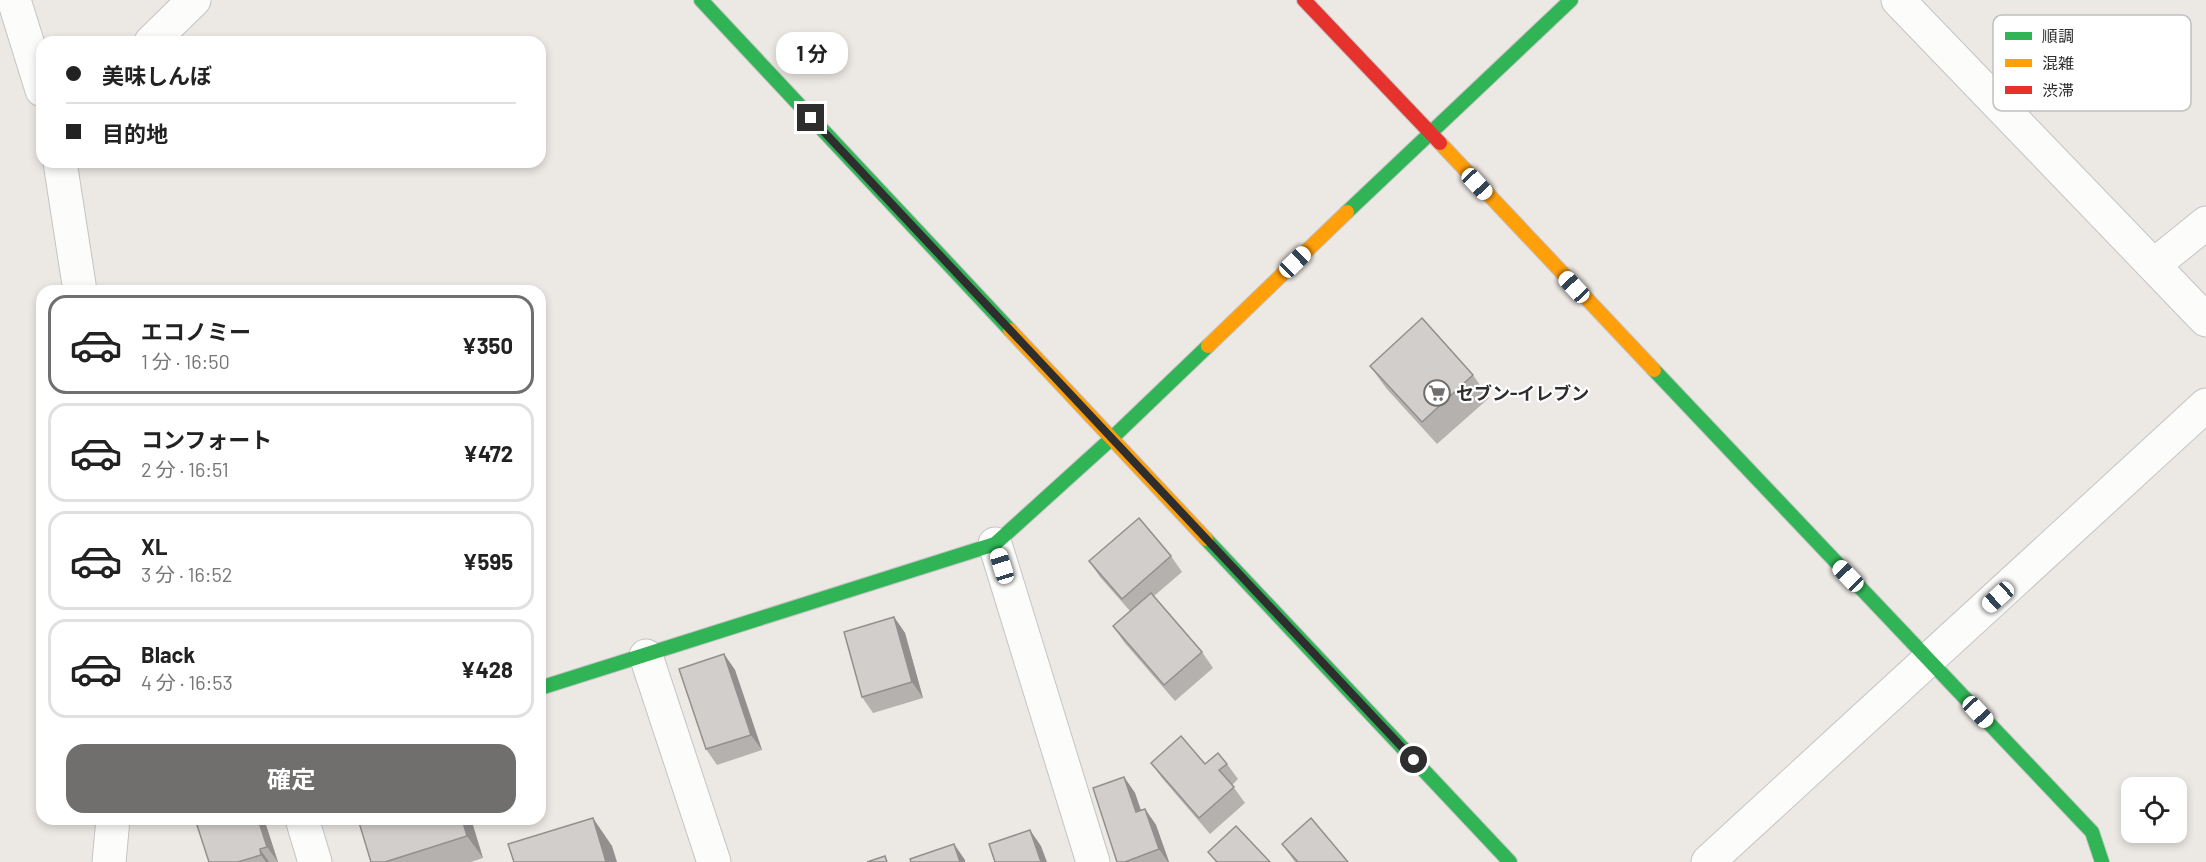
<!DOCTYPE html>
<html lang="ja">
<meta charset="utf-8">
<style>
body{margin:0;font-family:Barlow,"Noto Sans JP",sans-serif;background:#f6f6f6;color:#222;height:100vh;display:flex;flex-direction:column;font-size:22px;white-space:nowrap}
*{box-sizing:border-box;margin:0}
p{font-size:20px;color:#767676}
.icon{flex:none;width:33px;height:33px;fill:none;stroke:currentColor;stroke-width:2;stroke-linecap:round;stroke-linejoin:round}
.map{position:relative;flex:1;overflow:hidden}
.details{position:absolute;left:36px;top:285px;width:510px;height:540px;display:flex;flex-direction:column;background:#fff;border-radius:18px;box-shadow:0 3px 9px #0003}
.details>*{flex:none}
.top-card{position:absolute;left:36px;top:36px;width:510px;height:132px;border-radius:18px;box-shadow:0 3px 9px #0003;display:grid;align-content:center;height:132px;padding:0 30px;background:#fff}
.fabs{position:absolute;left:2121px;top:777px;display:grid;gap:12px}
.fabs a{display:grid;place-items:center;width:66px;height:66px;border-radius:12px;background:#fff;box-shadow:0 3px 9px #0003;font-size:30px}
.end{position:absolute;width:27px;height:27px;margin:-14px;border:8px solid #2e2e2e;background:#fff;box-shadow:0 0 0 3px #fff}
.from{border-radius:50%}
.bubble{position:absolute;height:42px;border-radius:18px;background:#fff;box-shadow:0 3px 9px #0003;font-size:20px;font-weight:700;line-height:42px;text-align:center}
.car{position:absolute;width:18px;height:36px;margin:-18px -9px;border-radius:8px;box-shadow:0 0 4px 2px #0007;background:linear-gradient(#fff 24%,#345 0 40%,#fff 0 76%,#345 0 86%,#fff 0)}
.top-card b{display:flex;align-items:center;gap:21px;height:57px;font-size:22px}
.top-card b+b{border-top:2px solid #e0e0e0}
.top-card i{width:15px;height:15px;background:#222}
ul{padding:10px 0 0;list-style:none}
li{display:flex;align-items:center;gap:18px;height:99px;margin:0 12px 9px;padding:0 18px;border:3px solid #e0e0e0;border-radius:18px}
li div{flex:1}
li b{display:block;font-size:22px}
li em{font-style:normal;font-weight:700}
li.on{border-color:#706f6e}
li>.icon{width:54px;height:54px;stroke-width:1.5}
.button{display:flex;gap:12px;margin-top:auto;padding:12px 30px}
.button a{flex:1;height:69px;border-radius:18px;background:#706f6e;color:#fff;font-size:24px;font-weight:700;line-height:69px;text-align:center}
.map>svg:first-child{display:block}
</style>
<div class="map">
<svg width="2206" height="862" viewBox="0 0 2206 862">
<rect width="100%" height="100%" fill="#ece8e4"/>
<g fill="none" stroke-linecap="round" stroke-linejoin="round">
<g stroke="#c5c4c5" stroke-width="35">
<g id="street">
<polyline points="14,0 42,90"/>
<polyline points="1898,0 2206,320"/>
<polyline points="151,42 194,0"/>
<polyline points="60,162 80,291"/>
<polyline points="2154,265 2206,223"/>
<polyline points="995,544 1093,862"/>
<polyline points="646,656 714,862"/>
<polyline points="302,819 315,862"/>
<polyline points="109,862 113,819"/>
<polyline points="1708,862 2206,405"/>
</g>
</g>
<g stroke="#c5c4c5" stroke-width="16">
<g id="fast">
<polyline points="701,0 1010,330"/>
<polyline points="1347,212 1571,0"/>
<polyline points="1654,370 2092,832 2102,862"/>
<polyline points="1206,539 1510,862"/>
<polyline points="540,688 995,544 1111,439 1208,346"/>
</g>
</g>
<g stroke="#c5c4c5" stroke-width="16">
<g id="slow">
<polyline points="1440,143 1654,370"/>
<polyline points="1010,330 1206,539"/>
<polyline points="1208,346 1347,212"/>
</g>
</g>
<g stroke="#c5c4c5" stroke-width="16">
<polyline id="jam" points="1304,0 1440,143"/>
</g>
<use href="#street" stroke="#fcfcfb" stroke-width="33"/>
<use href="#fast" stroke="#30b455" stroke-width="14"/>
<use href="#slow" stroke="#ff9f0a" stroke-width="14"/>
<use href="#jam" stroke="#e5322d" stroke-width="14"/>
</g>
<g fill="#b4b1af">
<polygon points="1370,366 1473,375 1489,398 1437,444 1386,388"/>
<polygon points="1171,556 1182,572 1154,596 1202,652 1213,668 1175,701 1124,642 1113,626 1130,611 1100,577 1089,561"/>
<polygon points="894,617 905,633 923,698 873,713 862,697"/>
<polygon points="724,654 735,670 762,750 717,765 706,749"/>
<polygon points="1151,763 1227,764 1238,779 1232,785 1245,803 1210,834 1162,778"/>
<polygon points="1124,777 1135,793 1141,811 1145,809 1156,825 1169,862 1117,862"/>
<polygon points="195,819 263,819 265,822 278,862 209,862"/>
<polygon points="471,819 483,858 471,862 371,862"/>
<polygon points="1282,844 1348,862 1295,862"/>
</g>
<g fill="#92908e">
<polygon points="894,617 905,633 923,698 912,682"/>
<polygon points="724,654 735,670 762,750 751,735"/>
<polygon points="1124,777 1135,793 1147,828 1136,812"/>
<polygon points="1145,809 1156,825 1169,862 1168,862 1159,849"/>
<polygon points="593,818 612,846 617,862 606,862"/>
<polygon points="258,819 263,819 265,822 278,862 267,847"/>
<polygon points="462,819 471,819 483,858 467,836"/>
<polygon points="1030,830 1041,846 1047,862 1041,862"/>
<polygon points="954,844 965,860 965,862 960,862"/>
<polygon points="260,849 269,862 266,862 261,855"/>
</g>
<g fill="#d1cecb" stroke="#92908e" stroke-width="1.5">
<polygon points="1422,318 1473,375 1422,422 1370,366"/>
<polygon points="1139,518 1171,556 1122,599 1089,561"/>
<polygon points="1151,593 1202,652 1164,685 1113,626"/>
<polygon points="894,617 912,682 862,697 844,632"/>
<polygon points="724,654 751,735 706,749 679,669"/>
<polygon points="1181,736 1205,764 1218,753 1227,764 1219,770 1234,787 1199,818 1151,763"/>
<polygon points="1124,777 1136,812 1145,809 1159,849 1125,862 1117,862 1093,788"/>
<polygon points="593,818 606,862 514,862 508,844"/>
<polygon points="1311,818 1348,862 1298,862 1282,844"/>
<polygon points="195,819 258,819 267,847 260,849 261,855 238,862 209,862"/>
<polygon points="358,819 462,819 467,836 385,862 371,862"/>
<polygon points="1236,826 1270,862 1217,862 1208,852"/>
<polygon points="1030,830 1041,862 995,862 989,844"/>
<polygon points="954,844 960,862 911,862 910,859"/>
<polygon points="885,856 887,862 867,862"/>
</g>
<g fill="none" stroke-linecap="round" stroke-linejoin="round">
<polyline stroke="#2e2e2e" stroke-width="8" points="811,118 1414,760"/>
</g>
<defs>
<g id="supermarket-ring" transform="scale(1.35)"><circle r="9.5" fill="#fff" stroke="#706f6e" stroke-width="1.5"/><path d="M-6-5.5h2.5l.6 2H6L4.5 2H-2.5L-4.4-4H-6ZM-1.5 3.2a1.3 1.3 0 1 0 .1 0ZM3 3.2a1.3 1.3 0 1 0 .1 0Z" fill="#706f6e"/></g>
</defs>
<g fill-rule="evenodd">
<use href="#supermarket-ring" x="1437" y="393"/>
</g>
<g text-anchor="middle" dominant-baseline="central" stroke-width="4.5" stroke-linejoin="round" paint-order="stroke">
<g font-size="18" font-weight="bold" fill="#2e2e2e" stroke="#fff" text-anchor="start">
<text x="1456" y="393">セブン-イレブン</text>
</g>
</g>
<rect x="1993" y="15" width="198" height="96" rx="9" fill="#fff" stroke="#c0c0c0" stroke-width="1.5"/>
<rect x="2005" y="32" width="27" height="8" fill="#30b455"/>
<rect x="2005" y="59" width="27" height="8" fill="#ff9f0a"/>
<rect x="2005" y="86" width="27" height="8" fill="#e5322d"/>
<g font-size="16" fill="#2e2e2e">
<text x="2042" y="42">順調</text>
<text x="2042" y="69">混雑</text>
<text x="2042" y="96">渋滞</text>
</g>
</svg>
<div class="fabs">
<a><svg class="icon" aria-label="locate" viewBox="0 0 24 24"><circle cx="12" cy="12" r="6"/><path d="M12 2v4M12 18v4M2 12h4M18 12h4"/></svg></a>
</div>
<i class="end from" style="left:1414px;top:760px"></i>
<i class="end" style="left:811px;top:118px"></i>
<div class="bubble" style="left:776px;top:32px;width:72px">1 分</div>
<i class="car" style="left:1477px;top:184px;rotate:137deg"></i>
<i class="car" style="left:1295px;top:262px;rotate:46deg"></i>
<i class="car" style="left:1574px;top:287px;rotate:317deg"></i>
<i class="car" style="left:1002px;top:566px;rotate:343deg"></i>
<i class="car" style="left:1848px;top:576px;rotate:316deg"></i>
<i class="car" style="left:1998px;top:597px;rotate:228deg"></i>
<i class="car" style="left:1978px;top:712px;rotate:137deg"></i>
<div class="top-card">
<b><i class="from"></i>美味しんぼ</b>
<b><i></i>目的地</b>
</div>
<section class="details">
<ul>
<li class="on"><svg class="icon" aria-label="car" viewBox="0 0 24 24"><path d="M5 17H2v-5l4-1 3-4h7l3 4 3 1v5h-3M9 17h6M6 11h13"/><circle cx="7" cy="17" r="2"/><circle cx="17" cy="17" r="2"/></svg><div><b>エコノミー</b><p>1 分 · 16:50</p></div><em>¥350</em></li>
<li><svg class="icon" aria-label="car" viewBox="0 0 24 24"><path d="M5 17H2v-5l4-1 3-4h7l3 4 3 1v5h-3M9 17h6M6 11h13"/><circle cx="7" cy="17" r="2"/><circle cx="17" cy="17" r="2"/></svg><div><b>コンフォート</b><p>2 分 · 16:51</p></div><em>¥472</em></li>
<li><svg class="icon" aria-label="car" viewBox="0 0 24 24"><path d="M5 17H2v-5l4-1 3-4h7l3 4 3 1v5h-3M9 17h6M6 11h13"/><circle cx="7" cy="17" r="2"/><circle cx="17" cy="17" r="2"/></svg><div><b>XL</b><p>3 分 · 16:52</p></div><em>¥595</em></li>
<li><svg class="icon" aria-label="car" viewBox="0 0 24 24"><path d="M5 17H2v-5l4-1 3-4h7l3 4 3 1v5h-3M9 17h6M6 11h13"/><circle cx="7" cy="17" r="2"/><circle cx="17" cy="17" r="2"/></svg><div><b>Black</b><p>4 分 · 16:53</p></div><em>¥428</em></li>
</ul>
<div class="button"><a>確定</a></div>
</section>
</div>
